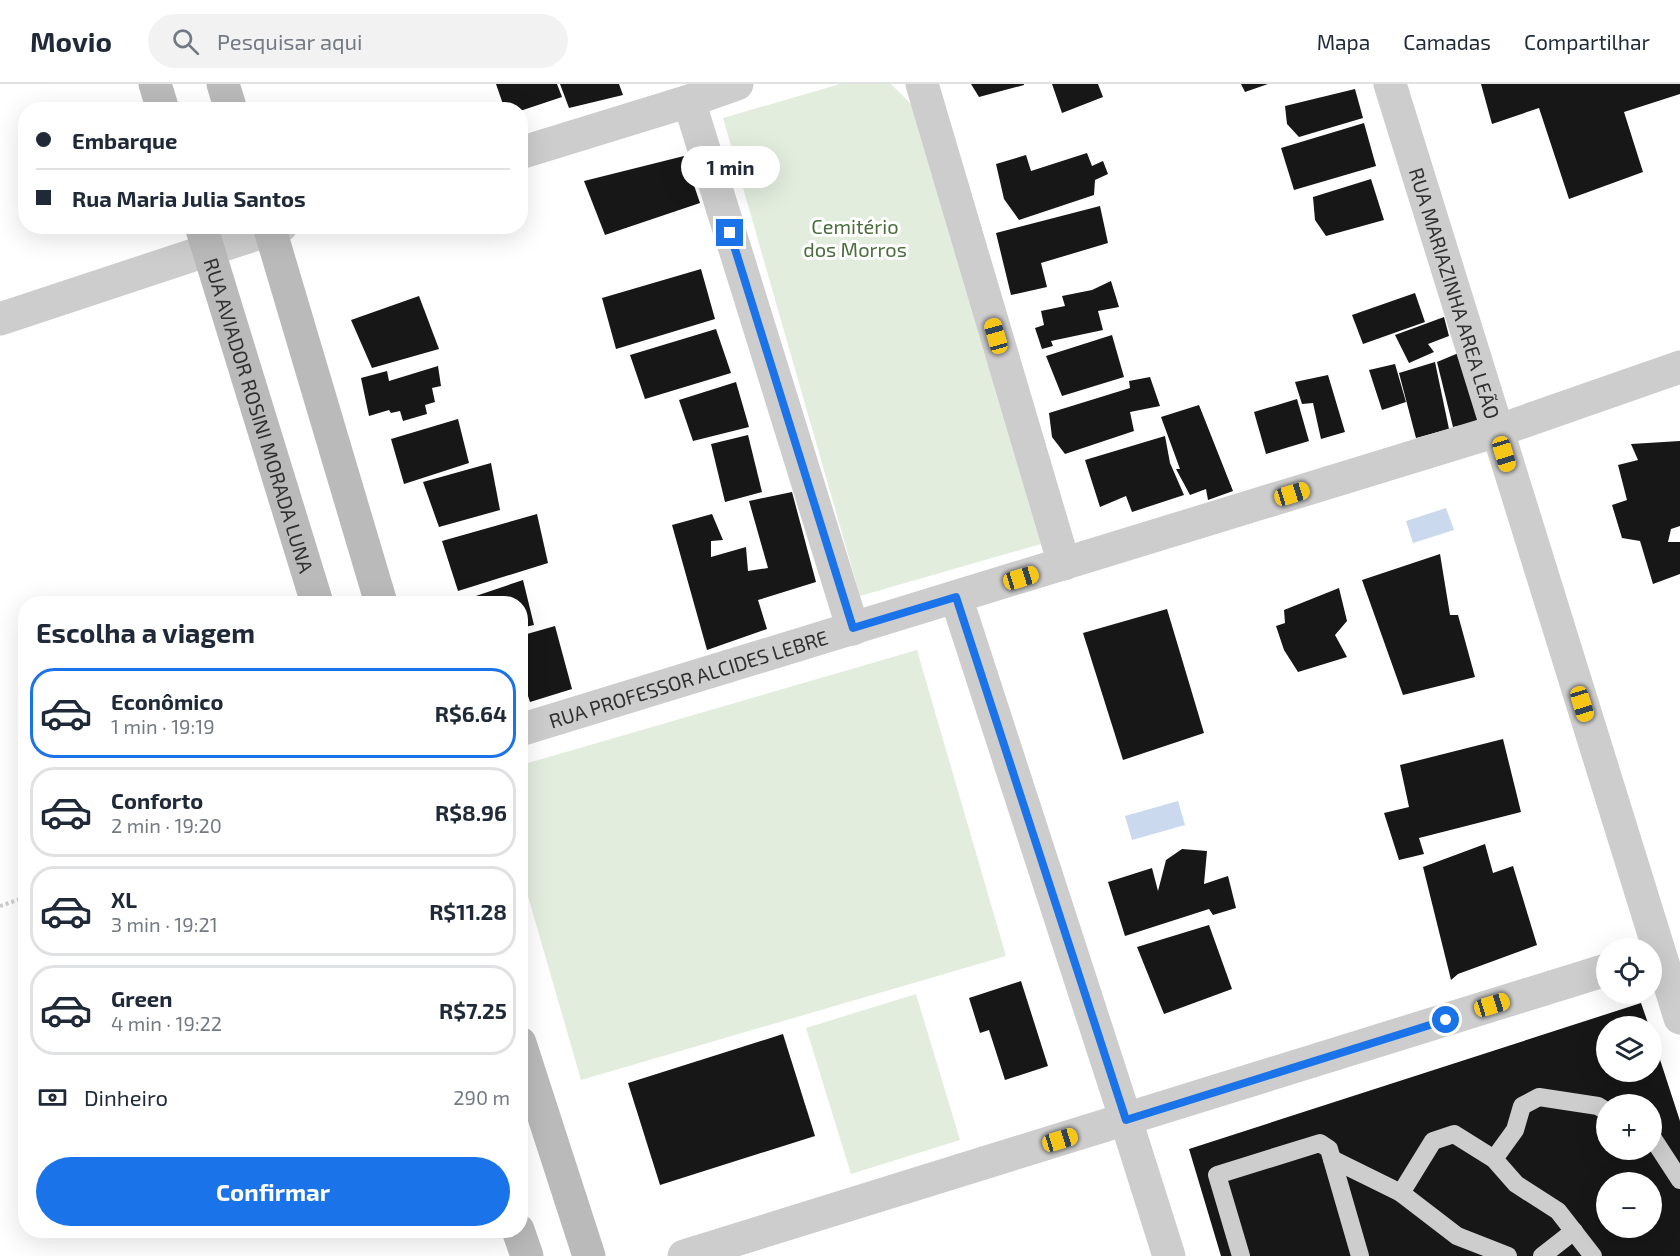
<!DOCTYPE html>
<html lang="pt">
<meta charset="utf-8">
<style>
body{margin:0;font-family:"Exo 2",sans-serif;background:#f2f2f3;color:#1f2937;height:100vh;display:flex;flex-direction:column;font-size:22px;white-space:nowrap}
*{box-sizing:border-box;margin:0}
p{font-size:20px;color:#747a83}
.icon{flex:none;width:33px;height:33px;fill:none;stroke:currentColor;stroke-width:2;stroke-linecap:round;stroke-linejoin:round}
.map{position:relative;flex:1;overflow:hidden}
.panel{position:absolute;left:18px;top:512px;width:510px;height:642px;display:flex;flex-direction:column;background:#fff;border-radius:24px;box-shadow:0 6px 24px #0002}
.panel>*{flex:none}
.hud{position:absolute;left:18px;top:18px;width:510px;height:132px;border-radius:24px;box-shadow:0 6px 24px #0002;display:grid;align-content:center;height:132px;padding:0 18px;background:#fff}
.buttons{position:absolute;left:1596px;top:854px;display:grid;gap:12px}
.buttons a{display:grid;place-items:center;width:66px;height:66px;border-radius:50%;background:#fff;box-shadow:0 6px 24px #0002;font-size:30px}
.end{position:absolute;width:27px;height:27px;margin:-14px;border:8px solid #1a73e8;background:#fff;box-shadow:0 0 0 3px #fff}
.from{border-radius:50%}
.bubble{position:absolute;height:42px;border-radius:21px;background:#fff;box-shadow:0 6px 24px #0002;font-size:20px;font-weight:700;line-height:42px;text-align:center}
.car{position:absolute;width:18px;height:36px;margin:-18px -9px;border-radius:8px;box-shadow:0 0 4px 2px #0007;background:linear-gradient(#f5c518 24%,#345 0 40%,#f5c518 0 76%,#345 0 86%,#f5c518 0)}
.hud b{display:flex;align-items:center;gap:21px;height:57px;font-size:22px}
.hud b+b{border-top:2px solid #e0e1e3}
.hud i{width:15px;height:15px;background:#1f2937}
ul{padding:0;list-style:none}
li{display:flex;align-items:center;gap:18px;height:90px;margin:0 12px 9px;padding:0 6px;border:3px solid #e0e1e3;border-radius:24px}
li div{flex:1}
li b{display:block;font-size:22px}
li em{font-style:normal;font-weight:700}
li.current{border-color:#1a73e8}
li>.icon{width:54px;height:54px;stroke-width:1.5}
h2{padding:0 18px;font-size:27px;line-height:72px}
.pay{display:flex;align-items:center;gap:15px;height:66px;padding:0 18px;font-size:22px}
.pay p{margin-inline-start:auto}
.button{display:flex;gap:12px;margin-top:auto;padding:12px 18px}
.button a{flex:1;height:69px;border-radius:36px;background:#1a73e8;color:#fff;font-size:24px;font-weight:700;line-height:69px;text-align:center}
header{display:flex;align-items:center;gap:36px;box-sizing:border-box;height:84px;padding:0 30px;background:#fff;border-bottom:2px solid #e0e1e3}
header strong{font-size:28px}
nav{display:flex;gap:33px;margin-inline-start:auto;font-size:21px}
.search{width:420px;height:54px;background:#f2f2f3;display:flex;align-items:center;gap:15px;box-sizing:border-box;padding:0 21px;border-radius:33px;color:#747a83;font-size:22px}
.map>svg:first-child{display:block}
</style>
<header>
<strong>Movio</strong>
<div class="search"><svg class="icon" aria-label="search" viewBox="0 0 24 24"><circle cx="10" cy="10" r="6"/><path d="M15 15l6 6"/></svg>Pesquisar aqui</div>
<nav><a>Mapa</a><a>Camadas</a><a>Compartilhar</a></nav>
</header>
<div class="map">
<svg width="1680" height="1172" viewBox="0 0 1680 1172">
<rect width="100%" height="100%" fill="#fff"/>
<g fill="#e3edde">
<polygon points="840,0 891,0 915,24 1041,460 860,512 723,34"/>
<polygon points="917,566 1006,872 581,996 521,788 521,681"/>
<polygon points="916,910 960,1056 851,1090 806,944"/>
</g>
<g fill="#cad9ed">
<polygon points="1446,424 1454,446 1413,459 1406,437"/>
<polygon points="1178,717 1185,741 1132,756 1125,732"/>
</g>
<g fill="#171717" fill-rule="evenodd">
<polygon points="496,0 557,0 562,13 520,27 505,26"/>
<polygon points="560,0 619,0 623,11 569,24"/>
<polygon points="971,0 1024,0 1024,1 979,13"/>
<polygon points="1052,0 1098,0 1103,13 1062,29"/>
<polygon points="1241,0 1268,0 1245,8"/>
<polygon points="1481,0 1680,0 1680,10 1624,28 1643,88 1569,115 1539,24 1492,40"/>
<polygon points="1355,5 1363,34 1299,53 1287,40 1285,22"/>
<polygon points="1364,39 1376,82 1294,106 1281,64"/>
<polygon points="1087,69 1092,82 1103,77 1108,90 1095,96 1094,111 1019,136 1004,115 996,80 1026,71 1031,87"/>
<polygon points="684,72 700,119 605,151 584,97"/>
<polygon points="1371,95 1384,136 1326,152 1315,136 1313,113"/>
<polygon points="1100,122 1108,159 1041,179 1047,203 1011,211 996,149"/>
<polygon points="701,185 715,235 616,265 602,214"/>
<polygon points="1111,197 1119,223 1098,227 1103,246 1051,257 1053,262 1042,265 1035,244 1044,241 1041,227 1065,222 1062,212 1092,206"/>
<polygon points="1415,209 1425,238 1363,260 1352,231"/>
<polygon points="419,212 439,265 372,284 351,236"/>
<polygon points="1444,233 1449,252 1428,260 1434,268 1409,279 1395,251"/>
<polygon points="716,245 731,289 645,315 630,271"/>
<polygon points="1112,251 1124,293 1062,312 1046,272"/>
<polygon points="1461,268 1481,337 1453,343 1437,278"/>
<polygon points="1435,278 1449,345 1416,354 1399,289"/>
<polygon points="1395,280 1406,318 1382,326 1369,286"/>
<polygon points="438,282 441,302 432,304 435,318 425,321 427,330 403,337 400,327 391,329 389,326 369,332 361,294 387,287 389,297"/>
<polygon points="1328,291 1345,348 1321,355 1313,319 1302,320 1295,298"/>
<polygon points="1150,293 1160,322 1130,328 1134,347 1065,370 1052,353 1049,329 1130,304 1129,297"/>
<polygon points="736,298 749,343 693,357 679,316"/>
<polygon points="1297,315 1309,357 1266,370 1254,328"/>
<polygon points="1199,321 1233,407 1208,416 1206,405 1190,411 1176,385 1180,385 1161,333"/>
<polygon points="458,335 469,379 404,400 391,355"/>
<polygon points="748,351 762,408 725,418 711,360"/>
<polygon points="1165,352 1170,379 1184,411 1132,428 1126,412 1100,423 1085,376"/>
<polygon points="1680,357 1680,442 1671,445 1668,458 1680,458 1680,490 1653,500 1640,457 1622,454 1612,421 1627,416 1618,381 1638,376 1631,360"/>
<polygon points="491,379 500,426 439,443 423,398"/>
<polygon points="792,408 816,498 758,516 767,545 707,566 672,441 712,430 723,456 711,457 711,473 746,463 748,487 768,484 749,417"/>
<polygon points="537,430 548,479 458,507 442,457"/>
<polygon points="1440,470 1450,531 1458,531 1475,593 1403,611 1362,496"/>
<polygon points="523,496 534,541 520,544 520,519 455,519"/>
<polygon points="1339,504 1347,537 1335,551 1347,573 1298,588 1284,566 1276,542 1285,539 1284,526"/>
<polygon points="1167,525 1204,649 1123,676 1083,549"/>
<polygon points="555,542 572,605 530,618 520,588 520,552"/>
<polygon points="1503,655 1521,728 1419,754 1424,770 1399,776 1384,729 1409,723 1400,681"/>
<polygon points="1485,760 1493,789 1513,782 1537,861 1458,890 1451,896 1423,783"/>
<polygon points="1182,765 1207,767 1204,800 1228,792 1236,824 1213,831 1209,825 1125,852 1108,798 1152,784 1158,807 1166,776"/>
<polygon points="1209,841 1232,905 1164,930 1137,863"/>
<polygon points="1021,897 1048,982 1005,996 989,946 980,949 969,914"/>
<path d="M1641,919L1649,942H1606V987H1652V951L1680,1037V1172H1221L1189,1065ZM1606,1020H1652V1065H1606ZM1606,1098H1652V1143H1606Z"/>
<polygon points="783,950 815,1052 660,1101 628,999"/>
</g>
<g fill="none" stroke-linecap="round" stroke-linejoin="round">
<polyline stroke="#cdcdcd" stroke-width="4" stroke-dasharray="3 3" stroke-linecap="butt" points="0,822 26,813"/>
<g stroke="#cdcdcd" stroke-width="18">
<polyline points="1652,1053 1680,1096"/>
<polyline points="1332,1075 1401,1109 1433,1057 1454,1050 1494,1075 1516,1100 1558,1127 1593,1172"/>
<polyline points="1494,1075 1515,1046 1522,1022 1539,1013 1598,1022 1606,1027"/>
<polyline points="1401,1109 1457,1152 1508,1172"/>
<polyline points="1241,1172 1217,1091 1320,1059 1329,1065 1360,1172"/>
<polyline points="1542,1172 1574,1147"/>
</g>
<g stroke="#cdcdcd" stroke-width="33">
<polyline points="922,0 1064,480"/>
<path id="s1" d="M1390,0L1680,934"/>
<polyline points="689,17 853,545"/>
<polyline points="520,69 689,17 737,0"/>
<polyline points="0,235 281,142"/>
<polyline points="956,513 1126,1036 1169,1172"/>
<path id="s2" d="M520,646L1497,347L1680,283"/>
<polyline points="684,1172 1606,886"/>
</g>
<g stroke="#bababa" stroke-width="33">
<polyline points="155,0 163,26"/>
<polyline points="223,0 231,26"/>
<path id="s3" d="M201,142L317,519"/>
<polyline points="269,142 381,519"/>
<polyline points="520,959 589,1172"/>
<polyline points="518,1146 527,1172"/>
</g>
</g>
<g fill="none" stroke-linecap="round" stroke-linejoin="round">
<polyline stroke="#1a73e8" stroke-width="8" points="730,149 853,544 956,513 1126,1036 1446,936"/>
</g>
<g text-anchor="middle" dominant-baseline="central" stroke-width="6" stroke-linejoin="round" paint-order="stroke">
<g font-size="20" fill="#4a6d3c" stroke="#fff">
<text x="855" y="142">Cemitério<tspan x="855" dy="23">dos Morros</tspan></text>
</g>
<g font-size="20" fill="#303030" stroke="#fff">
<text stroke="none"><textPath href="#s1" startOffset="219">RUA MARIAZINHA AREA LEÃO</textPath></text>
<text stroke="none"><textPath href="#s3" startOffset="198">RUA AVIADOR ROSINI MORADA LUNA</textPath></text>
<text stroke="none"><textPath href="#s2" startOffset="176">RUA PROFESSOR ALCIDES LEBRE</textPath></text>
</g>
</g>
</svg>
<div class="buttons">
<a><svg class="icon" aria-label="locate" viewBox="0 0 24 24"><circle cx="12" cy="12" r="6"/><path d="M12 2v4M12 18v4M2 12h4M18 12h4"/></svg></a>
<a><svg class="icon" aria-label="layers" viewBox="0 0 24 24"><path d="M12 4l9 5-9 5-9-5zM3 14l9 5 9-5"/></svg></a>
<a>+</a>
<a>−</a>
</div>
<i class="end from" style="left:1446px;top:936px"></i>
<i class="end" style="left:730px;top:149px"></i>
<div class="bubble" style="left:681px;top:62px;width:99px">1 min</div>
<i class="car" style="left:996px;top:252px;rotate:344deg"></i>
<i class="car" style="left:1504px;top:370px;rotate:163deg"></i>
<i class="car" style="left:1292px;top:410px;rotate:73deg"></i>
<i class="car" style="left:1021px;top:494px;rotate:73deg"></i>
<i class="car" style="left:1582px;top:620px;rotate:163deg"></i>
<i class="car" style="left:1492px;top:921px;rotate:73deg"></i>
<i class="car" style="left:1060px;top:1056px;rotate:73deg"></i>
<div class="hud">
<b><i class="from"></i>Embarque</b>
<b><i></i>Rua Maria Julia Santos</b>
</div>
<section class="panel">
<h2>Escolha a viagem</h2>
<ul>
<li class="current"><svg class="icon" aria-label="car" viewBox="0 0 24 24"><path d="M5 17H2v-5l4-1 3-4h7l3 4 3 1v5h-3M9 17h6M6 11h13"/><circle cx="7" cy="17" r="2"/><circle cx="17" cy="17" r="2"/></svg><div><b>Econômico</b><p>1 min · 19:19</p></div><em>R$6.64</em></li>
<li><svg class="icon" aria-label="car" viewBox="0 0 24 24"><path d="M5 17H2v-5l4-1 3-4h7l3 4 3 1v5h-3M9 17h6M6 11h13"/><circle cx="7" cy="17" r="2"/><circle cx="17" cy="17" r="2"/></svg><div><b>Conforto</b><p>2 min · 19:20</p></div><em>R$8.96</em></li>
<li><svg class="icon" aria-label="car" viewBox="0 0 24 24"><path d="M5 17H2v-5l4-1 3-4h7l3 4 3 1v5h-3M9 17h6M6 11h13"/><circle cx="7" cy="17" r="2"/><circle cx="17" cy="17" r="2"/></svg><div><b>XL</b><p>3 min · 19:21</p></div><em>R$11.28</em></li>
<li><svg class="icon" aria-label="car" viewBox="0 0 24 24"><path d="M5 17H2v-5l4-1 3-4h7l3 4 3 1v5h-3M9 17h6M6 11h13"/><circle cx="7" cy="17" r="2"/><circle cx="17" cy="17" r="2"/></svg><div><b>Green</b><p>4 min · 19:22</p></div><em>R$7.25</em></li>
</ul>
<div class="pay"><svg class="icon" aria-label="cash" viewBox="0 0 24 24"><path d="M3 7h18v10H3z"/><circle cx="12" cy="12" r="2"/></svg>Dinheiro<p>290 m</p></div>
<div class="button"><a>Confirmar</a></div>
</section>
</div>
